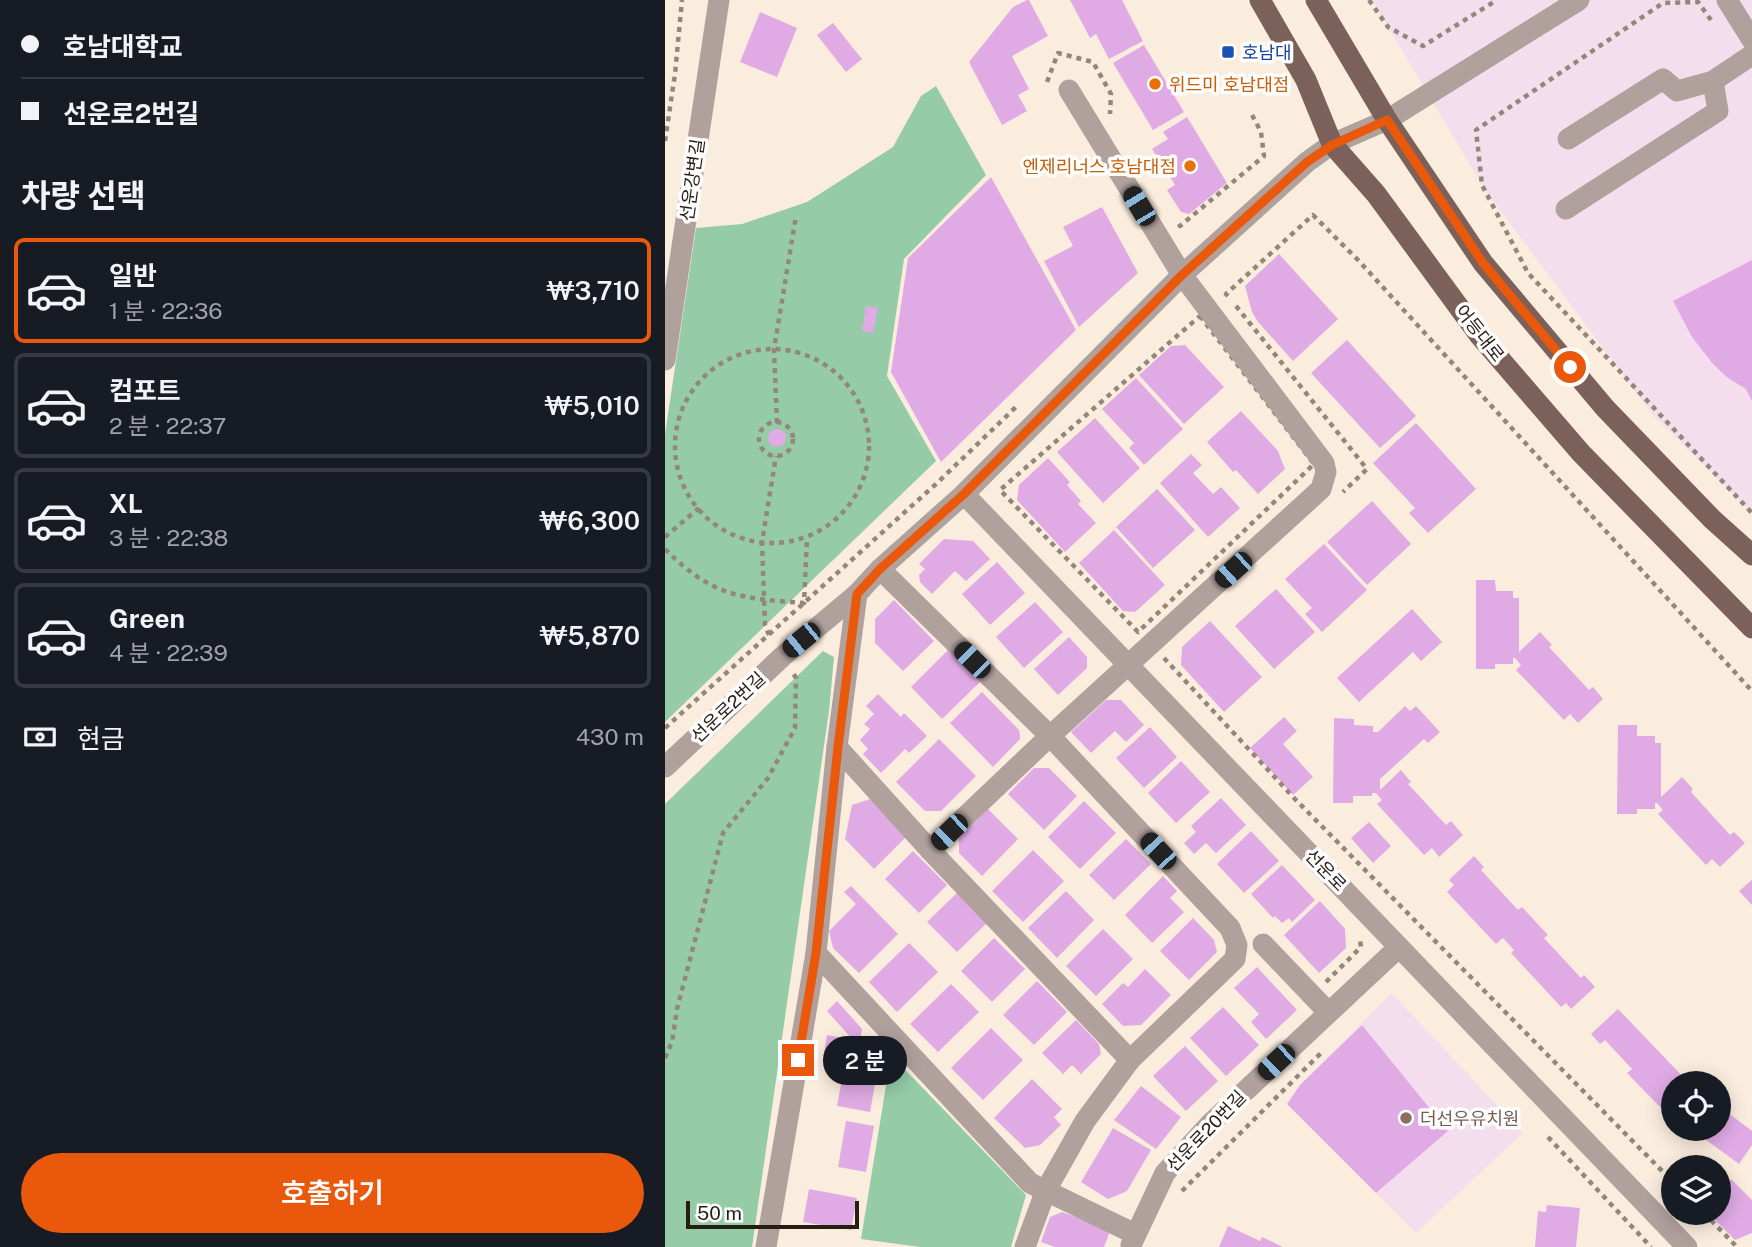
<!DOCTYPE html>
<html lang="ko">
<meta charset="utf-8">
<style>
body{margin:0;font-family:"Public Sans","Noto Sans KR",sans-serif;background:#20242c;color:#f1f3f6;height:100vh;display:flex;flex-direction:column;font-size:26px;white-space:nowrap}
*{box-sizing:border-box;margin:0}
p{font-size:23px;color:#9ea1a6}
.icon{flex:none;width:38px;height:38px;fill:none;stroke:currentColor;stroke-width:2;stroke-linecap:round;stroke-linejoin:round}
.map{position:relative;flex:1;overflow:hidden}
.panel{display:flex;flex-direction:column;background:#171b24;width:665px}
.panel>*{flex:none}
.top-card{display:grid;align-content:center;height:154px;padding:0 21px;background:#171b24}
.tools{position:absolute;left:996px;top:1071px;display:grid;gap:14px}
.tools a{display:grid;place-items:center;width:70px;height:70px;border-radius:50%;background:#171b24;box-shadow:0 4px 18px #0003;font-size:35px}
.scale{position:absolute;left:21px;bottom:18px;width:173px;box-sizing:border-box;padding-left:7px;border:4px solid #261d15;border-top:0;font-size:19px;line-height:24px;white-space:nowrap;color:#261d15;-webkit-text-stroke:5px #fdfdfd;paint-order:stroke}
.end{position:absolute;width:32px;height:32px;margin:-16px;border:9px solid #ea580c;background:#fff;box-shadow:0 0 0 4px #fff}
.from{border-radius:50%}
.bubble{position:absolute;height:49px;border-radius:24px;background:#171b24;box-shadow:0 4px 18px #0003;font-size:23px;font-weight:600;line-height:49px;text-align:center}
.car{position:absolute;width:21px;height:42px;margin:-21px -10px;border-radius:9px;box-shadow:0 0 5px 2px #0007;background:linear-gradient(#222 24%,#8ab4d8 0 40%,#222 0 76%,#8ab4d8 0 86%,#222 0)}
.top-card b{display:flex;align-items:center;gap:24px;height:66px;font-size:26px}
.top-card b+b{border-top:2px solid #363941}
.top-card i{width:18px;height:18px;background:#f1f3f6}
ul{padding:0;list-style:none}
li{display:flex;align-items:center;gap:21px;height:105px;margin:0 14px 10px;padding:0 7px;border:4px solid #363941;border-radius:10px}
li div{flex:1}
li b{display:block;font-size:26px}
li em{font-style:normal;font-weight:600}
li.active{border-color:#ea580c}
li>.icon{width:63px;height:63px;stroke-width:1.5}
h2{padding:0 21px;font-size:32px;line-height:84px}
.pay{display:flex;align-items:center;gap:18px;height:77px;padding:0 21px;font-size:26px}
.pay p{margin-inline-start:auto}
.action{display:flex;gap:14px;margin-top:auto;padding:14px 21px}
.action a{flex:1;height:80px;border-radius:42px;background:#ea580c;color:#fff;font-size:28px;font-weight:600;line-height:80px;text-align:center}
main{display:flex;flex:1;min-height:0}
.map>svg:first-child{display:block}
</style>
<main>
<section class="panel">
<div class="top-card">
<b><i class="from"></i>호남대학교</b>
<b><i></i>선운로2번길</b>
</div>
<h2>차량 선택</h2>
<ul>
<li class="active"><svg class="icon" aria-label="car" viewBox="0 0 24 24"><path d="M5 17H2v-5l4-1 3-4h7l3 4 3 1v5h-3M9 17h6M6 11h13"/><circle cx="7" cy="17" r="2"/><circle cx="17" cy="17" r="2"/></svg><div><b>일반</b><p>1 분 · 22:36</p></div><em>₩3,710</em></li>
<li><svg class="icon" aria-label="car" viewBox="0 0 24 24"><path d="M5 17H2v-5l4-1 3-4h7l3 4 3 1v5h-3M9 17h6M6 11h13"/><circle cx="7" cy="17" r="2"/><circle cx="17" cy="17" r="2"/></svg><div><b>컴포트</b><p>2 분 · 22:37</p></div><em>₩5,010</em></li>
<li><svg class="icon" aria-label="car" viewBox="0 0 24 24"><path d="M5 17H2v-5l4-1 3-4h7l3 4 3 1v5h-3M9 17h6M6 11h13"/><circle cx="7" cy="17" r="2"/><circle cx="17" cy="17" r="2"/></svg><div><b>XL</b><p>3 분 · 22:38</p></div><em>₩6,300</em></li>
<li><svg class="icon" aria-label="car" viewBox="0 0 24 24"><path d="M5 17H2v-5l4-1 3-4h7l3 4 3 1v5h-3M9 17h6M6 11h13"/><circle cx="7" cy="17" r="2"/><circle cx="17" cy="17" r="2"/></svg><div><b>Green</b><p>4 분 · 22:39</p></div><em>₩5,870</em></li>
</ul>
<div class="pay"><svg class="icon" aria-label="cash" viewBox="0 0 24 24"><path d="M3 7h18v10H3z"/><circle cx="12" cy="12" r="2"/></svg>현금<p>430 m</p></div>
<div class="action"><a>호출하기</a></div>
</section>
<div class="map">
<svg width="1087" height="1247" viewBox="0 0 1087 1247">
<rect width="100%" height="100%" fill="#fbedde"/>
<g fill="#f4deed">
<polygon points="707,0 1087,0 1087,513 987,414 820,190"/>
<polygon points="727,993 858,1133 751,1233 622,1104 635,1085"/>
</g>
<g fill="#95cba7">
<polygon points="271,86 321,175 239,259 222,376 271,461 0,722 0,434 31,228 77,224 142,202 228,147 256,96"/>
<polygon points="158,651 169,657 164,711 87,1247 0,1247 0,804"/>
<polygon points="226,1055 361,1195 346,1247 255,1247 196,1239"/>
</g>
<g fill="#e0abe5">
<polygon points="362,0 364,0 383,36 347,56 364,89 353,95 362,111 337,125 304,62 348,7"/>
<polygon points="405,0 457,0 478,41 444,59 431,34 425,38"/>
<polygon points="95,12 132,28 112,77 75,62"/>
<polygon points="168,23 197,59 181,72 152,35"/>
<polygon points="479,45 519,112 488,130 448,63"/>
<polygon points="522,117 562,183 524,214 516,212 502,190 510,185 487,149 503,139 498,132"/>
<polygon points="326,177 411,330 276,462 226,372 243,258"/>
<polygon points="437,207 473,273 414,327 379,261 408,246 398,227"/>
<polygon points="614,254 673,319 628,361 593,322 587,312 580,286"/>
<polygon points="1087,260 1087,401 1081,389 1063,378 1048,364 1027,337 1008,301"/>
<polygon points="201,306 213,308 208,333 197,331"/>
<polygon points="682,340 751,416 715,448 646,373"/>
<polygon points="520,345 559,387 519,424 474,375 506,346"/>
<polygon points="471,378 518,429 479,465 464,448 469,443 437,409"/>
<polygon points="576,411 613,451 620,469 593,494 571,470 568,472 542,442"/>
<polygon points="430,418 475,468 438,503 392,452"/>
<polygon points="751,423 811,489 763,533 744,513 750,508 708,463"/>
<circle cx="112" cy="438" r="9"/>
<polygon points="526,454 537,465 528,473 548,494 556,487 575,508 543,537 495,483"/>
<polygon points="383,458 405,482 402,485 416,501 413,504 431,523 400,552 352,500 354,485"/>
<polygon points="492,489 530,530 488,568 451,527"/>
<polygon points="707,501 746,544 702,585 662,542"/>
<polygon points="449,530 500,585 470,612 458,611 414,563"/>
<polygon points="279,539 308,541 325,559 301,581 290,571 267,594 255,582 254,575 260,569 254,564"/>
<polygon points="659,544 702,590 657,632 640,614 647,608 620,579"/>
<polygon points="332,562 360,593 325,625 297,594"/>
<polygon points="811,580 830,580 831,591 848,591 848,598 854,598 854,652 875,632 887,645 884,647 924,690 928,687 938,699 913,723 905,714 899,720 851,670 856,665 850,658 848,658 848,664 830,664 830,669 811,669"/>
<polygon points="611,589 650,632 609,669 570,626"/>
<polygon points="229,600 269,641 238,671 210,643 210,619"/>
<polygon points="370,602 398,632 359,668 331,637"/>
<polygon points="747,609 777,642 756,661 748,652 694,702 672,678"/>
<polygon points="545,621 597,677 559,712 516,665 517,647"/>
<polygon points="404,637 422,657 422,668 393,695 369,669"/>
<polygon points="283,650 315,682 277,719 246,687"/>
<polygon points="317,692 354,730 355,736 355,739 328,767 285,723"/>
<polygon points="213,694 236,717 239,713 262,736 244,753 240,749 216,773 198,754 203,749 195,740 205,729 199,724 209,714 201,706"/>
<polygon points="441,700 456,700 479,725 461,742 450,731 426,753 406,732"/>
<polygon points="740,706 745,711 751,706 775,732 763,743 759,739 715,779 715,790 736,770 746,782 743,784 781,825 786,821 798,835 774,857 767,848 759,855 712,804 717,800 711,793 707,793 707,796 688,796 688,803 668,803 669,718 689,719 689,725 708,726 708,732 713,732"/>
<polygon points="619,717 632,731 618,744 648,777 628,795 585,748"/>
<polygon points="953,725 972,725 972,736 990,736 990,743 996,743 996,797 1017,777 1028,789 1026,792 1065,835 1069,832 1080,843 1055,867 1047,859 1041,865 993,814 998,810 992,803 990,803 990,809 972,809 972,814 952,814"/>
<polygon points="485,727 512,757 479,788 451,758"/>
<polygon points="274,739 311,776 276,811 260,811 231,782"/>
<polygon points="516,761 545,792 511,823 483,793"/>
<polygon points="369,768 384,768 412,796 379,830 343,794"/>
<polygon points="556,798 581,825 551,853 541,843 529,854 519,843 531,832 526,826"/>
<polygon points="205,799 242,836 209,869 180,839 187,805"/>
<polygon points="419,801 451,833 415,869 383,837"/>
<polygon points="323,809 353,839 317,876 294,853 294,838"/>
<polygon points="704,822 726,846 708,863 686,838"/>
<polygon points="586,831 614,861 579,893 552,864"/>
<polygon points="461,839 486,864 449,900 424,875"/>
<polygon points="368,850 399,881 358,922 327,891"/>
<polygon points="248,851 282,885 254,913 220,879"/>
<polygon points="809,856 819,867 816,870 853,910 857,907 883,935 879,938 916,978 919,975 930,987 906,1009 901,1003 896,1007 846,953 849,950 838,938 831,944 782,892 789,885 784,880"/>
<polygon points="617,865 650,900 627,922 624,918 617,923 610,916 608,918 586,894"/>
<polygon points="498,876 512,891 505,898 519,912 487,943 460,915"/>
<polygon points="1087,880 1087,905 1074,891"/>
<polygon points="186,886 233,934 194,973 168,948 164,931 191,904 179,892"/>
<polygon points="401,891 429,920 392,958 363,928"/>
<polygon points="293,892 323,922 292,952 262,922"/>
<polygon points="655,901 680,929 681,948 654,973 619,935"/>
<polygon points="528,918 549,940 552,952 524,980 495,951"/>
<polygon points="438,929 468,959 431,996 401,966"/>
<polygon points="329,938 360,969 327,1002 296,971"/>
<polygon points="244,943 273,972 232,1012 204,982"/>
<polygon points="592,967 632,1010 601,1039 586,1022 594,1014 569,988"/>
<polygon points="480,969 506,995 476,1025 458,1026 437,1004 458,983 463,987"/>
<polygon points="372,981 402,1012 369,1045 338,1015"/>
<polygon points="286,984 314,1012 273,1052 245,1024"/>
<polygon points="172,1001 197,1029 192,1058 159,1052 162,1035 188,1040 162,1011"/>
<polygon points="558,1007 594,1045 561,1076 525,1038"/>
<polygon points="953,1009 1024,1083 1008,1083 1008,1116 993,1105 962,1073 967,1069 940,1040 935,1044 926,1034"/>
<polygon points="411,1020 434,1044 436,1054 416,1074 407,1065 398,1074 377,1053"/>
<polygon points="697,1025 783,1131 711,1193 622,1104 635,1085"/>
<polygon points="326,1028 358,1060 318,1100 286,1068"/>
<polygon points="520,1046 553,1081 521,1111 488,1076"/>
<polygon points="179,1067 212,1073 205,1112 172,1106"/>
<polygon points="367,1079 397,1109 389,1117 396,1125 375,1145 360,1148 329,1118"/>
<polygon points="476,1086 516,1117 491,1149 449,1120"/>
<polygon points="1054,1106 1087,1131 1087,1145 1074,1164 1026,1129 1054,1129"/>
<polygon points="181,1121 209,1126 201,1172 173,1167"/>
<polygon points="448,1128 486,1150 462,1191 443,1199 416,1182"/>
<polygon points="1066,1179 1087,1200 1087,1233 1070,1240 1043,1213 1054,1213 1054,1192"/>
<polygon points="144,1189 192,1198 186,1230 138,1222"/>
<polygon points="882,1205 915,1208 911,1247 870,1247 873,1211 881,1212"/>
<polygon points="397,1212 446,1229 439,1247 390,1247 376,1242 385,1217"/>
<polygon points="563,1226 595,1241 597,1237 618,1247 554,1247"/>
</g>
<g fill="none" stroke-linecap="round" stroke-linejoin="round">
<g stroke="#93877c" stroke-width="4.5" stroke-dasharray="5 5" stroke-linecap="butt">
<polyline points="704,0 723,27 758,46 832,0"/>
<polyline points="1046,20 1033,2 998,3 811,130 817,185 863,273 1087,513"/>
<polyline points="382,82 393,53 428,62 446,94 445,114"/>
<polyline points="0,141 10,74 17,0"/>
<polyline points="514,224 515,226 599,156 596,132 585,111"/>
<polyline points="563,296 561,294 648,215 693,260 1087,691"/>
<polyline points="571,306 702,469 678,492"/>
<polygon points="535,316 649,464 473,632 335,490"/>
<circle cx="107" cy="446" r="97"/>
<circle cx="111" cy="439" r="17"/>
<polyline points="112,423 109,349 131,216"/>
<polyline points="0,537 34,508"/>
<path d="M0,549C48,597 74,598 139,603L142,538"/>
<polyline points="104,635 100,625 97,542 111,456"/>
<polyline points="499,658 630,799 1008,1182"/>
<polyline points="0,728 271,484 353,405"/>
<polyline points="661,982 696,947 695,939"/>
<polyline points="0,1058 7,1042 12,1009 58,833 103,778 130,728 131,678 128,673"/>
<polyline points="883,1137 986,1247"/>
<polyline points="517,1191 657,1052"/>
<polyline points="1039,1213 1072,1247"/>
</g>
<g stroke="#b0a19d" stroke-width="21">
<polyline points="1062,0 1087,40"/>
<polyline points="903,139 998,79 1012,91 1048,81 1087,55"/>
<polyline points="901,209 1053,111 1048,81"/>
<polyline points="0,360 54,0"/>
<polyline points="299,494 1022,1247"/>
<polyline points="215,569 385,736 565,928 572,945 570,959 465,1060 420,1121 381,1190 360,1247"/>
<polyline points="172,747 265,850 465,1060"/>
<polyline points="0,767 118,656 192,594 215,569 299,494 517,275 642,162 667,144 722,120 914,0"/>
<polyline points="265,850 385,736 656,489 661,472 659,463 517,275 404,90"/>
<polyline points="598,944 663,1012"/>
<polyline points="151,953 365,1183 470,1234"/>
<polyline points="466,1245 500,1173 544,1125 734,947"/>
<polyline points="101,1247 151,953 172,747 192,594"/>
</g>
<g stroke="#7b615a" stroke-width="21">
<polyline points="595,0 641,80 667,144 711,194 815,336 916,453 1087,628"/>
<polyline points="651,0 722,120 818,263 940,408 1047,519 1087,555"/>
</g>
</g>
<g fill="none" stroke-linecap="round" stroke-linejoin="round">
<polyline stroke="#ea580c" stroke-width="9" points="133,1060 151,953 173,747 192,594 215,569 299,494 517,275 642,162 667,145 722,120 818,263 905,367"/>
</g>
<rect fill="#1a4fb4" stroke="#fdfdfd" stroke-width="2.5" x="556" y="45" width="14" height="14" rx="3.5"/>
<g fill="#e8710a" stroke="#fdfdfd" stroke-width="2.5">
<circle cx="490" cy="84" r="7"/>
<circle cx="525" cy="166" r="7"/>
</g>
<circle fill="#8d6e63" stroke="#fdfdfd" stroke-width="2.5" cx="741" cy="1118" r="7"/>
<g text-anchor="middle" dominant-baseline="central" stroke-width="7" stroke-linejoin="round" paint-order="stroke">
<g font-size="18" fill="#164399" stroke="#fdfdfd" text-anchor="start">
<text x="577" y="52">호남대</text>
</g>
<g font-size="18" fill="#c56008" stroke="#fdfdfd" text-anchor="start">
<text x="504" y="84">위드미 호남대점</text>
<text x="511" y="166" text-anchor="end">엔제리너스 호남대점</text>
</g>
<g font-size="18" fill="#261d15" stroke="#fdfdfd">
<text transform="translate(27 180) rotate(-82)">선운강변길</text>
<text transform="translate(815 333) rotate(52)">어등대로</text>
<text transform="translate(63 707) rotate(-43)">선운로2번길</text>
<text transform="translate(661 870) rotate(46)">선운로</text>
<text transform="translate(541 1131) rotate(-46)">선운로20번길</text>
</g>
<g font-size="18" fill="#785e54" stroke="#fdfdfd" text-anchor="start">
<text x="755" y="1118">더선우유치원</text>
</g>
</g>
</svg>
<div class="tools">
<a><svg class="icon" aria-label="locate" viewBox="0 0 24 24"><circle cx="12" cy="12" r="6"/><path d="M12 2v4M12 18v4M2 12h4M18 12h4"/></svg></a>
<a><svg class="icon" aria-label="layers" viewBox="0 0 24 24"><path d="M12 4l9 5-9 5-9-5zM3 14l9 5 9-5"/></svg></a>
</div>
<div class="scale">50 m</div>
<i class="end from" style="left:905px;top:367px"></i>
<i class="end" style="left:133px;top:1060px"></i>
<div class="bubble" style="left:158px;top:1036px;width:84px">2 분</div>
<i class="car" style="left:474px;top:206px;rotate:329deg"></i>
<i class="car" style="left:568px;top:570px;rotate:228deg"></i>
<i class="car" style="left:136px;top:640px;rotate:231deg"></i>
<i class="car" style="left:307px;top:660px;rotate:315deg"></i>
<i class="car" style="left:284px;top:832px;rotate:226deg"></i>
<i class="car" style="left:493px;top:851px;rotate:317deg"></i>
<i class="car" style="left:611px;top:1062px;rotate:227deg"></i>
</div>
</main>
